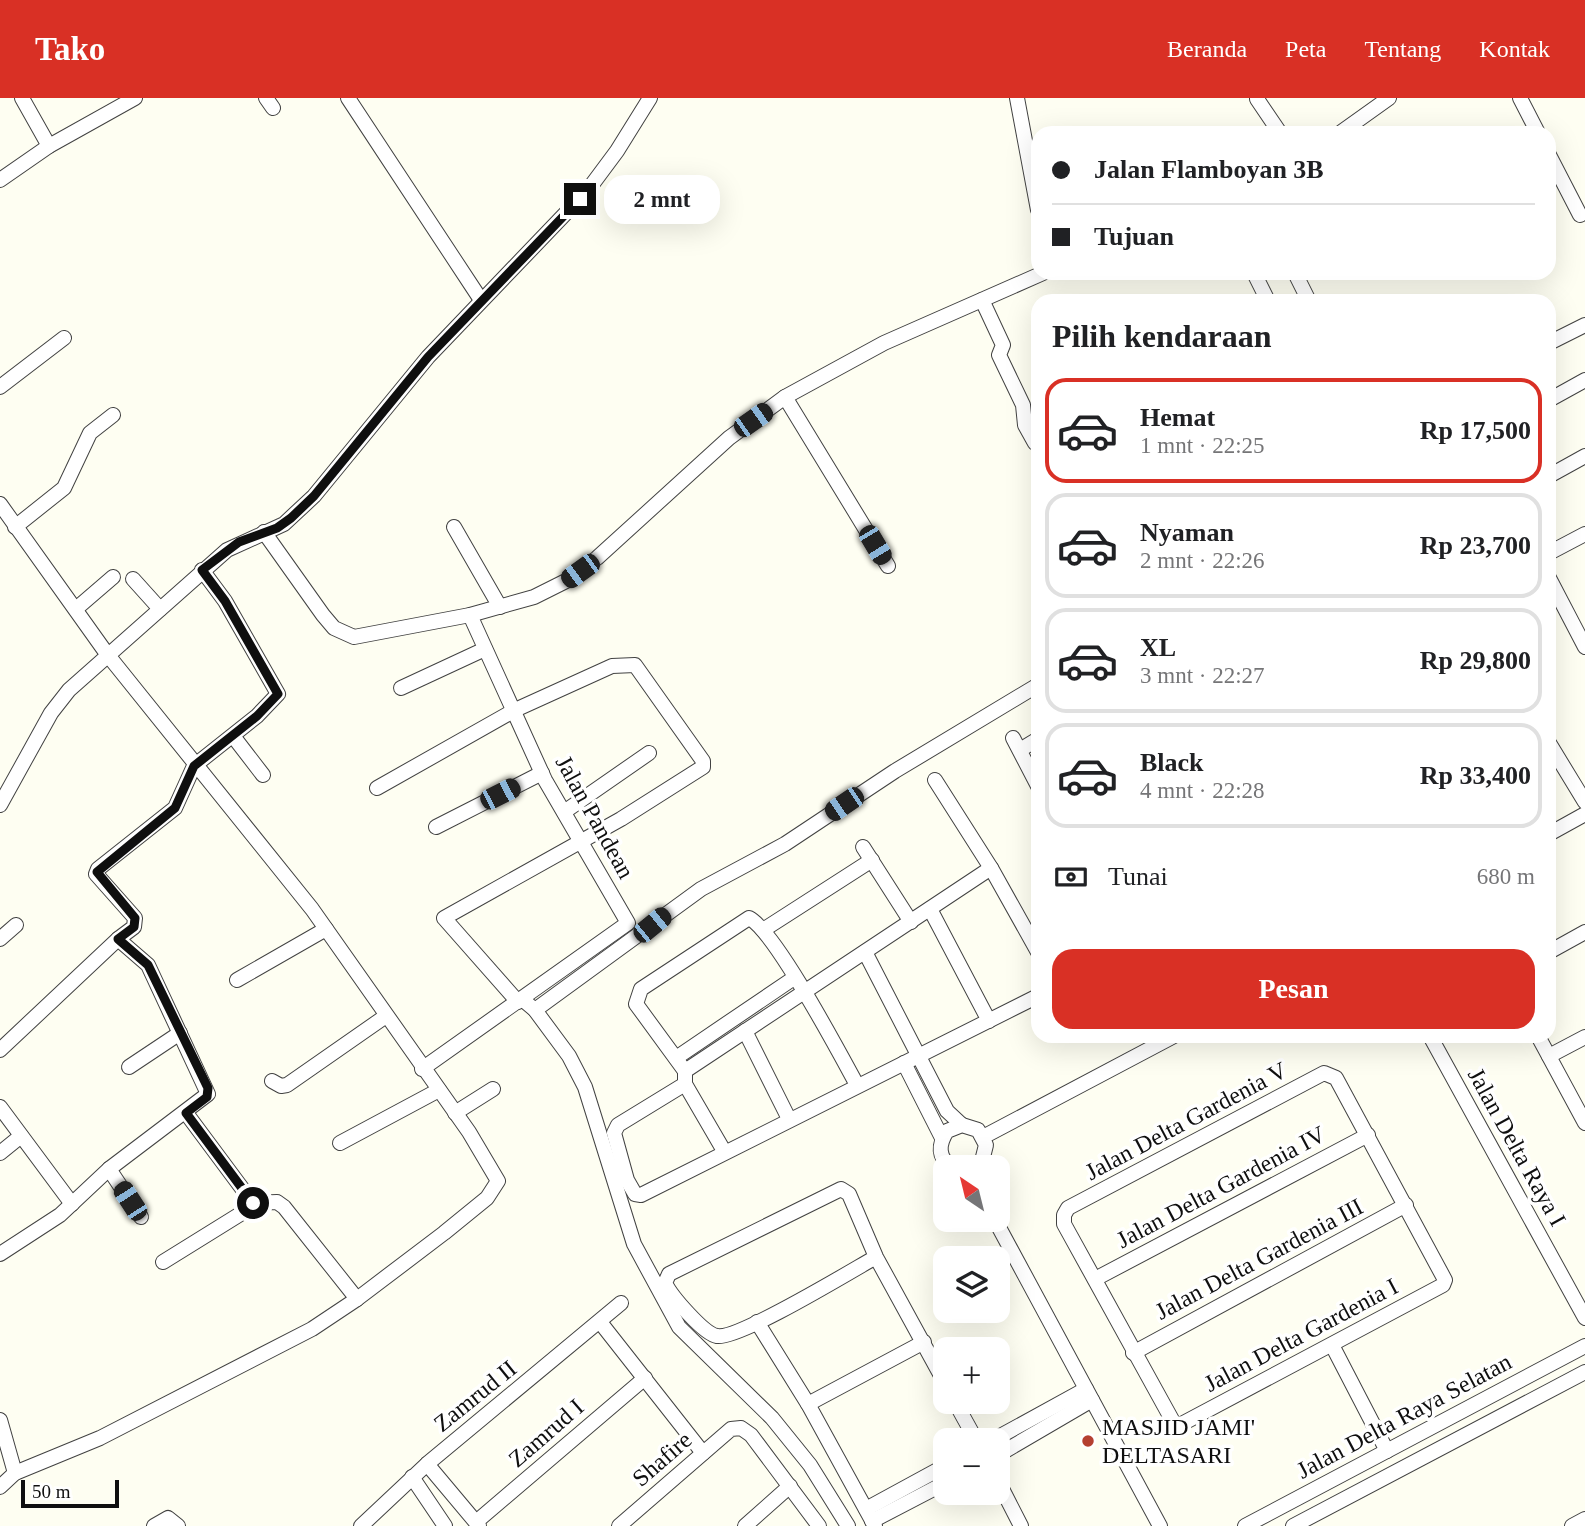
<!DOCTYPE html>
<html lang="id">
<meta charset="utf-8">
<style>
body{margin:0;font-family:"Times New Roman",serif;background:#f2f2f2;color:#202124;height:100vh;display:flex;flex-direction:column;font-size:26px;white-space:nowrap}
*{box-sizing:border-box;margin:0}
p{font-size:23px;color:#757577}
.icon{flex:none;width:38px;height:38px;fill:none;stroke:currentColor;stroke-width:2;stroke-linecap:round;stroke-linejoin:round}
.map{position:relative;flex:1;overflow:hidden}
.side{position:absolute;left:1031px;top:196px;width:525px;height:749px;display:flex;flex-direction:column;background:#fff;border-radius:21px;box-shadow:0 7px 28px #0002}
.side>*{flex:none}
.top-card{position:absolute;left:1031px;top:28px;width:525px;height:154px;border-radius:21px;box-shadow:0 7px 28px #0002;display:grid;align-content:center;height:154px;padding:0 21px;background:#fff}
.needle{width:46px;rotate:325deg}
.fabs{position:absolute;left:933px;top:1057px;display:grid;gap:14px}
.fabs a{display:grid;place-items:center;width:77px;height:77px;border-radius:14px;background:#fff;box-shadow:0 7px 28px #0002;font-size:35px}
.scale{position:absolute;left:21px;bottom:18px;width:98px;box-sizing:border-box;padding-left:7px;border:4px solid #0f0f0f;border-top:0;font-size:19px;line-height:24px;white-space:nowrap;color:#0f0f0f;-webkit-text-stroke:5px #fff;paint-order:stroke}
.end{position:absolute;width:32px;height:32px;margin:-16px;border:9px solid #0f0f0f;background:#fff;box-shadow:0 0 0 4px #fff}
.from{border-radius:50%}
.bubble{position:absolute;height:49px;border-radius:21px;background:#fff;box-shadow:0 7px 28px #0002;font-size:23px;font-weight:600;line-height:49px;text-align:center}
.car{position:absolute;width:21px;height:42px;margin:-21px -10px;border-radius:9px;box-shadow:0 0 5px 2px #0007;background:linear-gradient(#222 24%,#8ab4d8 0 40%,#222 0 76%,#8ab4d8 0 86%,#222 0)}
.top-card b{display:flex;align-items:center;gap:24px;height:66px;font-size:26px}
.top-card b+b{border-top:2px solid #e0e0e0}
.top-card i{width:18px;height:18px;background:#202124}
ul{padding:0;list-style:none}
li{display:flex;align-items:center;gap:21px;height:105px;margin:0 14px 10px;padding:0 7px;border:4px solid #e0e0e0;border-radius:21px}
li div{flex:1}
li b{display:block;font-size:26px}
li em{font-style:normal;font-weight:600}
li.on{border-color:#d93025}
li>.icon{width:63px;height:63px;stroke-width:1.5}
h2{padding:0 21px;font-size:32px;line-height:84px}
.pay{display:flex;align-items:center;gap:18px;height:77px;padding:0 21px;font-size:26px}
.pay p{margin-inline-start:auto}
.cta{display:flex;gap:14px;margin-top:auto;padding:14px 21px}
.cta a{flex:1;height:80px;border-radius:21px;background:#d93025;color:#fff;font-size:28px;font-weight:600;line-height:80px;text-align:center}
header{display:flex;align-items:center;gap:42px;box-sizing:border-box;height:98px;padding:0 35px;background:#d93025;color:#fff}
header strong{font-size:33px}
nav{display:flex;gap:38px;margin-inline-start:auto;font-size:24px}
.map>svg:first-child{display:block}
</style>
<header>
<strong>Tako</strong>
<nav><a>Beranda</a><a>Peta</a><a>Tentang</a><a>Kontak</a></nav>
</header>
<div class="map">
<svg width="1585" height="1428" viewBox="0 0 1585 1428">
<rect width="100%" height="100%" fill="#fefef2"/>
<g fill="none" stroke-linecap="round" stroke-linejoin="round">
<g stroke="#424242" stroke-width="16">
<g id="minor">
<polyline points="22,0 49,48"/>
<polyline points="266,0 273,10"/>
<polyline points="348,0 481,202"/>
<polyline points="1017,0 1038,112"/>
<polyline points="1520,0 1538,35"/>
<polyline points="1257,1 1280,35"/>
<polyline points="1340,35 1389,0"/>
<polyline points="1549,57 1580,117"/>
<polyline points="0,82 49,48 135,0"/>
<polyline points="1254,175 1268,203"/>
<polyline points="1295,175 1309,203"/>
<polyline points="982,202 1003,247 999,257 1023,307 1025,327 1035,345"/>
<polyline points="1549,245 1585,227"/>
<polyline points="0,289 64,240"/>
<polyline points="785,299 888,468"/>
<polyline points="1549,302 1585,282"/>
<polyline points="1549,378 1585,358"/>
<polyline points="0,406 107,556 312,811 469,1034 498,1083 487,1100 444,1135 357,1201 312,1231 100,1340 15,1375 0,1389"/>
<polyline points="15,429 64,390 90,335 113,317"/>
<polyline points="454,429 500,509"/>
<polyline points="264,434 323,517 334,530 354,539 470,517 534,499 568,482 597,460 729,340 785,299 884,245 1043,175"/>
<polyline points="1549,455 1585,436"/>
<polyline points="1549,480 1585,549"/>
<polyline points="133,481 160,511"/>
<polyline points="77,510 113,479"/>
<polyline points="401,590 485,551"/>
<polyline points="233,638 263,677"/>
<polyline points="1013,640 1038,688"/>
<polyline points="1549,645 1585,704"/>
<polyline points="1020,652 1038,641"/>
<polyline points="935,682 991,770 1038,854"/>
<polyline points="377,690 515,612 612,568 635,567 703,663 703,669 621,721 444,820 518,904"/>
<polyline points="0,707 51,615 69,592 227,452 284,426 314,398 428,259 588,92 617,53 650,0"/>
<polyline points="564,714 649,655"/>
<polyline points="436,729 542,675"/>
<polyline points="1549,736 1585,716"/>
<polyline points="863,749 911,824"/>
<polyline points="991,770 685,973 685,986 618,1027 614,1035 627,1082 635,1096 641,1097 1038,898"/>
<polyline points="930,811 989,923"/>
<polyline points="763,832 872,762"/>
<polyline points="0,841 16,827"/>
<polyline points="865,854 947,1013 962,1027"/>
<polyline points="1549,854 1585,834"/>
<polyline points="237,882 326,831"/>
<polyline points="522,901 535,912 569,958 585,989 634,1146 679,1229 772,1320 810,1367 848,1428"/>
<polyline points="535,912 701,791 785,746 895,673 1038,587"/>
<polyline points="745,933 789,1021"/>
<polyline points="1430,938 1585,1220"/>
<polyline points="1538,938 1585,1025"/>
<polyline points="0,952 118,841"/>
<polyline points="1549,958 1585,939"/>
<polyline points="676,960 794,880"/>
<polyline points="904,965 942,1040"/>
<polyline points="129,969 180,935"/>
<polyline points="422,971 628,825 545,682 470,517"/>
<path d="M685,973L636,906L641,891L749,820C775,833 840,956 857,987"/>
<polygon points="1324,975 1336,980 1445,1182 1443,1187 1176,1329 1064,1126 1064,1117 1068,1110"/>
<polyline points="272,983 281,988 287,987 386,918"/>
<polyline points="685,986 724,1053"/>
<polyline points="0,1009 72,1106"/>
<polyline points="186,1015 253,1105"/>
<polyline points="455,1015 493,991"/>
<polyline points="983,1039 1174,938"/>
<polyline points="340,1045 439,992"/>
<polyline points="0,1055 21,1038"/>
<path d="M951,1069C938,1059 938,1047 947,1033L962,1027L978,1032L986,1047L982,1063L975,1069"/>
<polyline points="109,1071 141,1119"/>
<polyline points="995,1122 1160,1428"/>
<polyline points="0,1156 60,1117 109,1071 208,996 148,867 118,841 134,829 135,820 96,776 98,771 175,710 194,668 257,618 278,596 225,503 202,472"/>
<path d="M876,1159C851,1173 738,1242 717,1238C704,1236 671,1198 665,1185L669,1176L841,1091L849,1096L876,1159L945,1285"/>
<polyline points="163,1164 250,1110 253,1105 277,1104 284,1109 357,1201"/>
<polyline points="1095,1181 1368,1037"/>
<polyline points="600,1224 703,1355"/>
<polyline points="757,1224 808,1306 875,1428"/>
<polyline points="1332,1247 1387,1353"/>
<polyline points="1133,1255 1406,1107"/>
<polyline points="955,1304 976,1342"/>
<polyline points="808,1306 924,1244"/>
<polyline points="0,1322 15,1375"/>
<polyline points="993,1342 1086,1291"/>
<polyline points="998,1357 1092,1302"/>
<polyline points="427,1366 479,1428"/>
<polyline points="412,1379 445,1428"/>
<polyline points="998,1383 1021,1428"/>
<polyline points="866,1411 945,1368"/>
<polyline points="872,1423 945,1385"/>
<polyline points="476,1424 645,1280"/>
<polyline points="154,1428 168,1420 178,1428"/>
<polyline points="361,1428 427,1366 621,1205"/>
<polyline points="619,1428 731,1331 741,1330 751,1337 819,1428"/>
<polyline points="745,1428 790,1388"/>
<polyline points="1245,1428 1585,1248"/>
<polyline points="1293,1428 1585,1274"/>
<polyline points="1572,1428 1585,1421"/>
</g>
</g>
<use href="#minor" stroke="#fff" stroke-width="14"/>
</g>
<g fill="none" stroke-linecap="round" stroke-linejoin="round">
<polyline stroke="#0f0f0f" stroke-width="9" points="253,1105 186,1015 207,999 208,990 148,867 118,841 134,829 135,820 97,774 175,710 194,668 257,618 278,596 225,503 202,472 239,444 277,430 291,420 314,398 428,259 580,101"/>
</g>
<circle fill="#b54031" stroke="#fff" stroke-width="2.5" cx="1088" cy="1343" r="7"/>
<g text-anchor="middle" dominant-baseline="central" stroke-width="7" stroke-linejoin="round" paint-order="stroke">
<g font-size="24" fill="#0f0f0f" stroke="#fff">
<text transform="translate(595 719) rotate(61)">Jalan Pandean</text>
<text transform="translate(1186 1023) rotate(-28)">Jalan Delta Gardenia V</text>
<text transform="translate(1517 1049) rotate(61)">Jalan Delta Raya I</text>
<text transform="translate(1221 1089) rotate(-28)">Jalan Delta Gardenia IV</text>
<text transform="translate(1259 1161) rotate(-28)">Jalan Delta Gardenia III</text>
<text transform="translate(1301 1237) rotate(-28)">Jalan Delta Gardenia I</text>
<text transform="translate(475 1298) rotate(-39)">Zamrud II</text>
<text transform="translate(1404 1318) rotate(-28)">Jalan Delta Raya Selatan</text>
<text transform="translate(546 1335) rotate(-41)">Zamrud I</text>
<text transform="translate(662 1361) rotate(-41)">Shafire</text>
</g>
<g font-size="24" fill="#0f0f0f" stroke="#fff" text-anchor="start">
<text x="1102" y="1329">MASJID JAMI'<tspan x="1102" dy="28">DELTASARI</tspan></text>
</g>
</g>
</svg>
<div class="fabs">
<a><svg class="needle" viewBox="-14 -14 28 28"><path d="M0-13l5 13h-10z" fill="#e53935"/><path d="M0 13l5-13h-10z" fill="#757577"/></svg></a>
<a><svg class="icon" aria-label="layers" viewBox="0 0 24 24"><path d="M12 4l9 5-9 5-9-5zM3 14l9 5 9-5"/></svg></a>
<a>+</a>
<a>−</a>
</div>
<div class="scale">50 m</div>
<i class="end from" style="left:253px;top:1105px"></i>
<i class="end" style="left:580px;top:101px"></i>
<div class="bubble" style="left:604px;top:77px;width:116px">2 mnt</div>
<i class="car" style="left:753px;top:322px;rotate:55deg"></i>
<i class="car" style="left:875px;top:447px;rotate:149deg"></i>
<i class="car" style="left:580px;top:473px;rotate:234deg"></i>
<i class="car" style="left:500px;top:696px;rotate:63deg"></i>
<i class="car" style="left:844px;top:706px;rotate:236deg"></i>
<i class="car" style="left:652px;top:827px;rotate:51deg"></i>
<i class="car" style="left:130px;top:1103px;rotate:327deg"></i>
<div class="top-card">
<b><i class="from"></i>Jalan Flamboyan 3B</b>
<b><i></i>Tujuan</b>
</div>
<section class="side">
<h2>Pilih kendaraan</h2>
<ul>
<li class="on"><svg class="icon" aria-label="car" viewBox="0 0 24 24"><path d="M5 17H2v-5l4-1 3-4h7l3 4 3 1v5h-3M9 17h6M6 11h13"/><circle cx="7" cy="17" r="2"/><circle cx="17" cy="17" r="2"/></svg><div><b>Hemat</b><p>1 mnt · 22:25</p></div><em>Rp 17,500</em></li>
<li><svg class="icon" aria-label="car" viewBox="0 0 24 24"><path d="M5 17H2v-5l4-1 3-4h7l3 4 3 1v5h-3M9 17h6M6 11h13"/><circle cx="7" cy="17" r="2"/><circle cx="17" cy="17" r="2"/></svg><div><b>Nyaman</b><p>2 mnt · 22:26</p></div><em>Rp 23,700</em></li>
<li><svg class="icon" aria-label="car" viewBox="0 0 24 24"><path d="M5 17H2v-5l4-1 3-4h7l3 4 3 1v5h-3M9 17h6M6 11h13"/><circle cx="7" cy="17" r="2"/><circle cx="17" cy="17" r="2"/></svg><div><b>XL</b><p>3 mnt · 22:27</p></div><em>Rp 29,800</em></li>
<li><svg class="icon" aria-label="car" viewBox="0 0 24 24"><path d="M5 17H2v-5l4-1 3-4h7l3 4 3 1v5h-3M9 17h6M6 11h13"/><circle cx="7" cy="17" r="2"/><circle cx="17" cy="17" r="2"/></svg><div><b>Black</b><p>4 mnt · 22:28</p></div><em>Rp 33,400</em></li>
</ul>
<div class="pay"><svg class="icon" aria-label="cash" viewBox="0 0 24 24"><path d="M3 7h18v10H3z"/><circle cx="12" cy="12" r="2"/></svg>Tunai<p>680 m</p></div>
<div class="cta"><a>Pesan</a></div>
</section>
</div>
